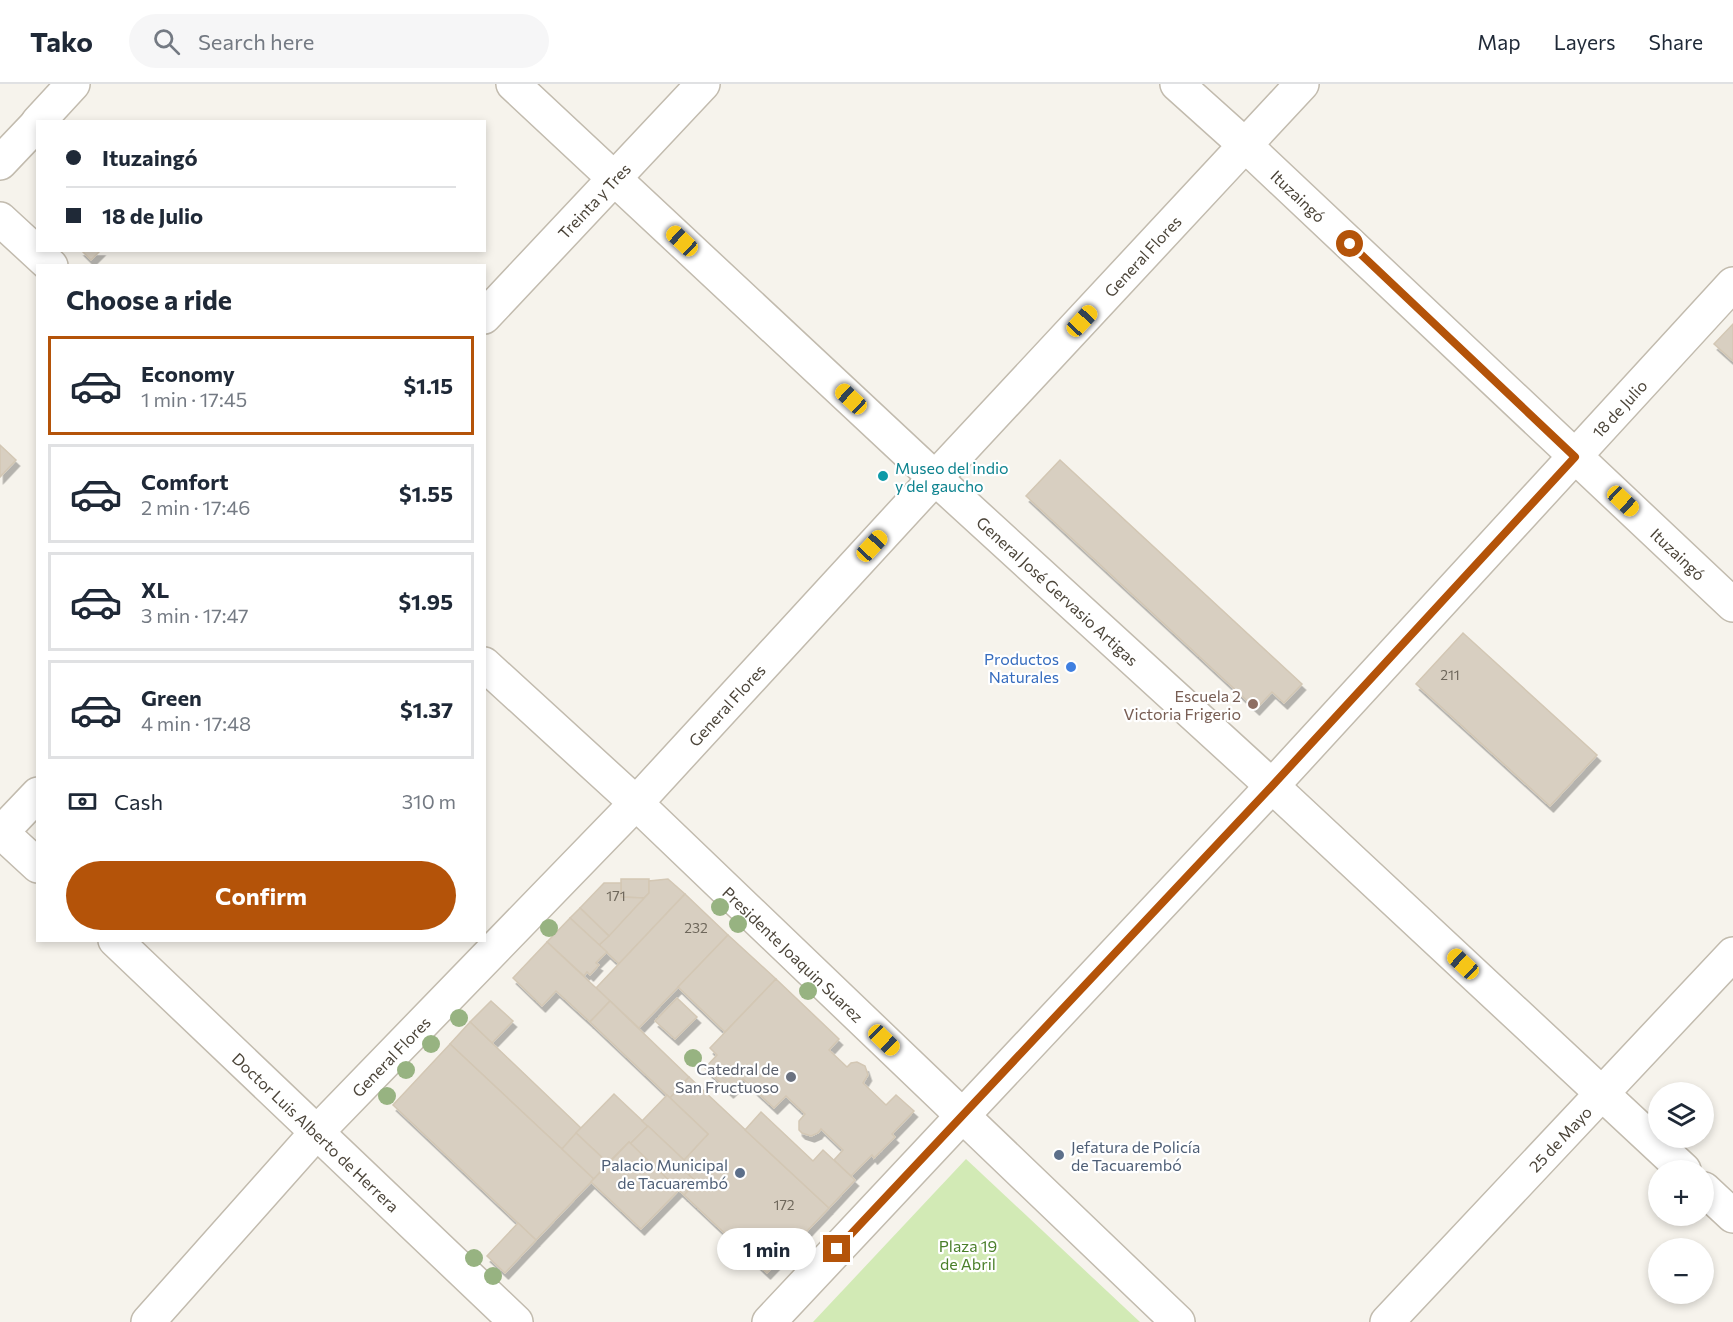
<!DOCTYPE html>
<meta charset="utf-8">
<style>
body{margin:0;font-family:Commissioner,sans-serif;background:#f6f6f7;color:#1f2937;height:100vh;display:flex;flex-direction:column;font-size:22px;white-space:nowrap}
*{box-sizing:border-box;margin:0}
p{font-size:20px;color:#747a83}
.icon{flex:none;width:33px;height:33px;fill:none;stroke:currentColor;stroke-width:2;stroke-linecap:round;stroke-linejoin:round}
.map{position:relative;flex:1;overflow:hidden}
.details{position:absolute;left:36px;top:180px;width:450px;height:678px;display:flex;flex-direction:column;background:#fff;border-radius:0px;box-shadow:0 3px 9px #0003}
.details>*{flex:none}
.banner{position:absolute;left:36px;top:36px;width:450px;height:132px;border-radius:0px;box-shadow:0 3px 9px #0003;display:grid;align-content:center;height:132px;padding:0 30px;background:#fff}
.controls{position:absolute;left:1648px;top:998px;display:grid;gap:12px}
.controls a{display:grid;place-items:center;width:66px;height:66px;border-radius:50%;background:#fff;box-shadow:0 3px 9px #0003;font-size:30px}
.end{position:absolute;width:27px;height:27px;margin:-14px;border:8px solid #b45309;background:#fff;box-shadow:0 0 0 3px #fff}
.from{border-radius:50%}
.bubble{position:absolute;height:42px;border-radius:21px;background:#fff;box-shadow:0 3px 9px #0003;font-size:20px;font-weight:700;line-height:42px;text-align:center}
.car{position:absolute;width:18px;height:36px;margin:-18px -9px;border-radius:8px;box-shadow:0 0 4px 2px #0007;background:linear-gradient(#f5c518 24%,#345 0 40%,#f5c518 0 76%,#345 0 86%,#f5c518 0)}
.banner b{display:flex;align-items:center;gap:21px;height:57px;font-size:22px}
.banner b+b{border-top:2px solid #e0e1e3}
.banner i{width:15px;height:15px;background:#1f2937}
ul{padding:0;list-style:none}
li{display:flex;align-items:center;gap:18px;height:99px;margin:0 12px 9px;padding:0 18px;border:3px solid #e0e1e3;border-radius:0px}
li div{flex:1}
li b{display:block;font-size:22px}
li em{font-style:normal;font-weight:700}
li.active{border-color:#b45309}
li>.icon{width:54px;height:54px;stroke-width:1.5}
h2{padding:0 30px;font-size:27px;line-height:72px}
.pay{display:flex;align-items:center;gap:15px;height:66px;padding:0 30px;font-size:22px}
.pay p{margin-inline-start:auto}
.action{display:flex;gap:12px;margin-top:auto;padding:12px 30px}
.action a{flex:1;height:69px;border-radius:36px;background:#b45309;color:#fff;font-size:24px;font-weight:700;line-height:69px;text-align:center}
header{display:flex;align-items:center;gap:36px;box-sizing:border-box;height:84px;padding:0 30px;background:#fff;border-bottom:2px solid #e0e1e3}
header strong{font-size:28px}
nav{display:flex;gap:33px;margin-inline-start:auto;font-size:21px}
.search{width:420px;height:54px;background:#f6f6f7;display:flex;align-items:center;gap:15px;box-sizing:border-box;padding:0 21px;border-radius:33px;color:#747a83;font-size:22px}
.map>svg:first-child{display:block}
</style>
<header>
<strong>Tako</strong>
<div class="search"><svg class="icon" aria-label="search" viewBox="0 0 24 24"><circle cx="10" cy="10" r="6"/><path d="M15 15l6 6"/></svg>Search here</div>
<nav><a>Map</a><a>Layers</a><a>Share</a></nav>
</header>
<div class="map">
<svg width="1733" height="1238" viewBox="0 0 1733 1238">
<defs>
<filter id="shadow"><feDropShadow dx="3.5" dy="6" stdDeviation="0" flood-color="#0004"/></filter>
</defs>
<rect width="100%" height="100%" fill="#f6f3ec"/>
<polygon fill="#d2eab5" points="966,1075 1140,1238 813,1238"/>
<g fill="#d8cfc1" stroke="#d3c7b4" stroke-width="1.5" filter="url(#shadow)">
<polygon points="81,166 101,166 91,176"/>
<polygon points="1733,240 1733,277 1714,260"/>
<polygon points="0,361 16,376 0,393"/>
<polygon points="1060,376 1302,600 1284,619 1272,608 1256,625 1026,412"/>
<polygon points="1463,549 1597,671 1550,722 1416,600"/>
<polygon points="621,795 649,795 649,809 644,814 621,813"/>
<polygon points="668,795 685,810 619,880 599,861 649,809 649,797"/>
<polygon points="604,799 621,799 621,813 644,814 609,852 580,824"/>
<polygon points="685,810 728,851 639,944 596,904"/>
<polygon points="580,824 609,852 599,861 570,834"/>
<polygon points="570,834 607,868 596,879 599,881 590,891 587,888 584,892 547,858"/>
<polygon points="728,851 776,895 725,948 678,903"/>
<polygon points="547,858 610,917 590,938 556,907 542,922 513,894"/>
<polygon points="776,895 839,955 829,966 847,983 851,979 857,978 865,982 868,991 863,999 886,1021 896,1011 914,1027 892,1050 895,1053 874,1074 872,1071 851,1092 834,1076 843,1066 821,1045 818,1049 811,1052 802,1049 799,1046 799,1037 805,1030 786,1012 774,1024 743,995 730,1008 705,984 717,971 710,964"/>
<polygon points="677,914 697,933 675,955 655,937"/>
<polygon points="491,917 513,937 492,959 470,938"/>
<polygon points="610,917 689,993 670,1014 590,938"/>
<polygon points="470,938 581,1044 562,1065 450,960"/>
<polygon points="450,960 594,1095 536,1156 393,1021"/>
<polygon points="689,993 829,1124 767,1189 684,1111 696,1098 679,1081 708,1050 670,1014"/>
<polygon points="614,1010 648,1042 630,1060 629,1058 608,1079 576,1049"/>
<polygon points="667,1011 708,1050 684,1076 642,1037"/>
<polygon points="761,1028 813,1077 823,1066 855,1096 829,1124 745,1046"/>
<polygon points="648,1042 684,1076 679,1081 696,1098 684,1111 630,1060"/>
<polygon points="576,1049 608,1079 594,1095 562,1065"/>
<polygon points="629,1058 679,1106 641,1145 591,1098"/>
<polygon points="518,1139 536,1156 505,1189 487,1172"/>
</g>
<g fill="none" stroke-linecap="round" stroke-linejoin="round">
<g stroke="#c2bbae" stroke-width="36">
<g id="minor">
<path id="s1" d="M513,0L935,394L1272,702L1684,1086"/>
<path id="s2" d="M1177,0L1246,62L1733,521"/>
<polyline points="38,38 73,0"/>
<polyline points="0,79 38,39"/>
<polyline points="0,135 51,182"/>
<path id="s3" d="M484,233L703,0"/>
<path id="s4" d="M484,580L636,719L1178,1238"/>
<polyline points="0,747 38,782"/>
<polyline points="0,750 38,710"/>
<path id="s5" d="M115,856L516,1238"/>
<polyline points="1704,1105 1733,1132"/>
<path id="s6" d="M148,1238L317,1048L636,719L935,394L1302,0"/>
<path id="s7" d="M769,1238L1272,702L1733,200"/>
<path id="s8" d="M1387,1238L1733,870"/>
</g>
</g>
<use href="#minor" stroke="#fff" stroke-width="33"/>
</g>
<g fill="#97b381">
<circle cx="720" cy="823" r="9"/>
<circle cx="738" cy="840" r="9"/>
<circle cx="549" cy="844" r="9"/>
<circle cx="808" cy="907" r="9"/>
<circle cx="459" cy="934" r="9"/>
<circle cx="431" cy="960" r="9"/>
<circle cx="693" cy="974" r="9"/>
<circle cx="406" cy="986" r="9"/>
<circle cx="387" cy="1012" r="9"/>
<circle cx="474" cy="1174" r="9"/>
<circle cx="493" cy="1192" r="9"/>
</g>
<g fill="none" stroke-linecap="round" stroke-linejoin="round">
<polyline stroke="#b45309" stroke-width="8" points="837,1165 1272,702 1575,373 1350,160"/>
</g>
<circle fill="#0f9aa8" stroke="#fff" stroke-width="2" cx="883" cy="392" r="6"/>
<circle fill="#3f7fe0" stroke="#fff" stroke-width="2" cx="1071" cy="583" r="6"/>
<circle fill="#8d6e63" stroke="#fff" stroke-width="2" cx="1253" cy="620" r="6"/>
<circle fill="#6b7280" stroke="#fff" stroke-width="2" cx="791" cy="993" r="6"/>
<g fill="#5c6f8a" stroke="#fff" stroke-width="2">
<circle cx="1059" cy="1071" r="6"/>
<circle cx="740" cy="1089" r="6"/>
</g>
<g text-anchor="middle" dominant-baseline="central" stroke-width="4.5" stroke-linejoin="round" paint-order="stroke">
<g font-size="14" fill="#6e675b">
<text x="1450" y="590">211</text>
<text x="616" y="811">171</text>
<text x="696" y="843">232</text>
<text x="784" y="1120">172</text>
</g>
<g font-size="16" fill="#4b4439" stroke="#fff">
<text stroke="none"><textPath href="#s2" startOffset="165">Ituzaingó</textPath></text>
<text stroke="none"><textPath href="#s3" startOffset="160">Treinta y Tres</textPath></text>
<text stroke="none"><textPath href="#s6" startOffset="1458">General Flores</textPath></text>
<text stroke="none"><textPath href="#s7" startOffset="1248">18 de Julio</textPath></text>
<text stroke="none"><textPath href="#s2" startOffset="687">Ituzaingó</textPath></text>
<text stroke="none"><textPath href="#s1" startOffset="744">General José Gervasio Artigas</textPath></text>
<text stroke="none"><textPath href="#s6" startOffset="846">General Flores</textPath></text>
<text stroke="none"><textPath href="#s4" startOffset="424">Presidente Joaquin Suarez</textPath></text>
<text stroke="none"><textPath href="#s6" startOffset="360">General Flores</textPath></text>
<text stroke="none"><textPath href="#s5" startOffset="278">Doctor Luis Alberto de Herrera</textPath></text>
<text stroke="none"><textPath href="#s8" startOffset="252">25 de Mayo</textPath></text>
</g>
<g font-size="16" fill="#0d838f" stroke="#fff" text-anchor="start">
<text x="895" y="383">Museo del indio<tspan x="895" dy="18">y del gaucho</tspan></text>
</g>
<g font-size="16" fill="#366cbe" stroke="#fff" text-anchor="end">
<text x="1059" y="574">Productos<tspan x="1059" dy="18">Naturales</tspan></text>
</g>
<g font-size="16" fill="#785e54" stroke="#fff" text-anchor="end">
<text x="1241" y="611">Escuela 2<tspan x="1241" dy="18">Victoria Frigerio</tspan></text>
</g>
<g font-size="16" fill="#5b616d" stroke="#fff" text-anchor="end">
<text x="779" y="984">Catedral de<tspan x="779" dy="18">San Fructuoso</tspan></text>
</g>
<g font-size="16" fill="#4e5e75" stroke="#fff" text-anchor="start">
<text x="1071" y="1062">Jefatura de Policía<tspan x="1071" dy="18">de Tacuarembó</tspan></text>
<text x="728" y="1080" text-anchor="end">Palacio Municipal<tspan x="728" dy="18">de Tacuarembó</tspan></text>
</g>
<g font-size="16" fill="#4a7f2a" stroke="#fff">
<text x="968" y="1161">Plaza 19<tspan x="968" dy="18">de Abril</tspan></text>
</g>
</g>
</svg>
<div class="controls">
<a><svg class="icon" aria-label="layers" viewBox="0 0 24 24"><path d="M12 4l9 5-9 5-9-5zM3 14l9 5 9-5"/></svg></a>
<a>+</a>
<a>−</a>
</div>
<i class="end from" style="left:1350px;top:160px"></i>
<i class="end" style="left:837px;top:1165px"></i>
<div class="bubble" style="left:717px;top:1144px;width:99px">1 min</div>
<i class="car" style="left:682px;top:157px;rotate:313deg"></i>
<i class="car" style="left:1082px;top:237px;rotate:43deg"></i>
<i class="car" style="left:851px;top:315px;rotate:313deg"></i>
<i class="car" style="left:1623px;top:417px;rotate:133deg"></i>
<i class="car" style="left:872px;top:462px;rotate:43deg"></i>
<i class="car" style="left:1463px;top:880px;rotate:313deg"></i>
<i class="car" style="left:884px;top:956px;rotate:134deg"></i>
<div class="banner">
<b><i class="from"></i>Ituzaingó</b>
<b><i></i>18 de Julio</b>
</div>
<section class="details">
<h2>Choose a ride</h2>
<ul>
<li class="active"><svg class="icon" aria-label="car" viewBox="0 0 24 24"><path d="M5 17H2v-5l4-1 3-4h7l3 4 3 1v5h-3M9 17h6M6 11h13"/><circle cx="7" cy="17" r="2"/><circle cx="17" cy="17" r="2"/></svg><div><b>Economy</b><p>1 min · 17:45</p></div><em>$1.15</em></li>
<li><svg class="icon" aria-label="car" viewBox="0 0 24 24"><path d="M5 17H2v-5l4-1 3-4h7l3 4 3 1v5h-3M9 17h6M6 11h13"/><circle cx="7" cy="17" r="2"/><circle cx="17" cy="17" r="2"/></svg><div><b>Comfort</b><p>2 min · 17:46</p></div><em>$1.55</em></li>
<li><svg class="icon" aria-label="car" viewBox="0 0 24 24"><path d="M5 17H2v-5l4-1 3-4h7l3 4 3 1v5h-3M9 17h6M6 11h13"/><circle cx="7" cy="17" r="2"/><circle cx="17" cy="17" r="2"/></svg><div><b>XL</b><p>3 min · 17:47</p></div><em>$1.95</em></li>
<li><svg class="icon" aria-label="car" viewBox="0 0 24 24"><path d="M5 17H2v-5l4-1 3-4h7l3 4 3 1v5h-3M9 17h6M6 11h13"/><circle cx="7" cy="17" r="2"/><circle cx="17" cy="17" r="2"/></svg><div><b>Green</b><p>4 min · 17:48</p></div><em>$1.37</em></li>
</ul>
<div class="pay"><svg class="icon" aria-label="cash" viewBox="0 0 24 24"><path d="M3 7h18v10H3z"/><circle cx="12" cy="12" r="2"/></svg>Cash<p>310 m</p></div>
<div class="action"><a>Confirm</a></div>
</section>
</div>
